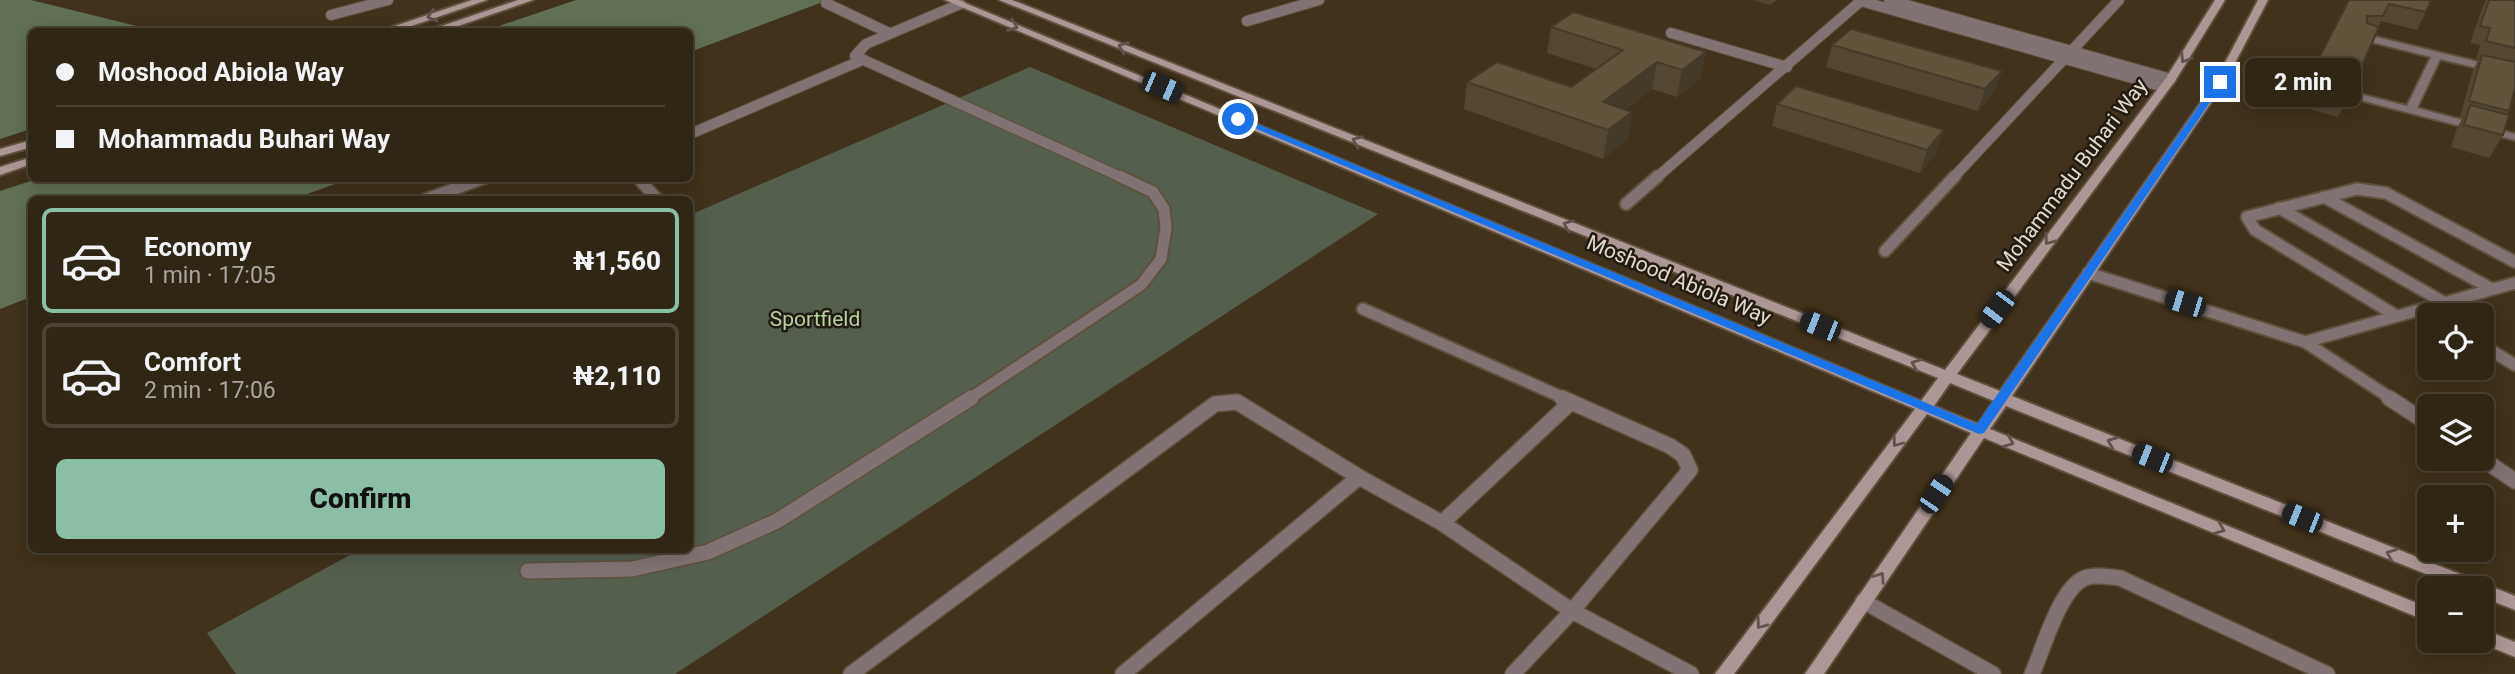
<!DOCTYPE html>
<meta charset="utf-8">
<style>
body{margin:0;font-family:Roboto,sans-serif;background:#3c3222;color:#f1f3f6;height:100vh;display:flex;flex-direction:column;font-size:26px;white-space:nowrap}
*{box-sizing:border-box;margin:0}
p{font-size:23px;color:#a8a5a0}
.icon{flex:none;width:38px;height:38px;fill:none;stroke:currentColor;stroke-width:2;stroke-linecap:round;stroke-linejoin:round}
.map{position:relative;flex:1;overflow:hidden}
.drawer{position:absolute;left:28px;top:196px;width:665px;height:357px;display:flex;flex-direction:column;background:#302615;border-radius:10px;box-shadow:0 4px 18px #0003,0 0 0 2px #4b4334}
.drawer>*{flex:none}
.banner{position:absolute;left:28px;top:28px;width:665px;height:154px;border-radius:10px;box-shadow:0 4px 18px #0003,0 0 0 2px #4b4334;display:grid;align-content:center;height:154px;padding:0 28px;background:#302615}
.fabs{position:absolute;left:2417px;top:303px;display:grid;gap:14px}
.fabs a{display:grid;place-items:center;width:77px;height:77px;border-radius:10px;background:#302615;box-shadow:0 4px 18px #0003,0 0 0 2px #4b4334;font-size:35px}
.end{position:absolute;width:32px;height:32px;margin:-16px;border:9px solid #1a73e8;background:#fff;box-shadow:0 0 0 4px #fff}
.from{border-radius:50%}
.bubble{position:absolute;height:49px;border-radius:10px;background:#302615;box-shadow:0 4px 18px #0003,0 0 0 2px #4b4334;font-size:23px;font-weight:800;line-height:49px;text-align:center}
.car{position:absolute;width:21px;height:42px;margin:-21px -10px;border-radius:9px;box-shadow:0 0 5px 2px #0007;background:linear-gradient(#222 24%,#8ab4d8 0 40%,#222 0 76%,#8ab4d8 0 86%,#222 0)}
.banner b{display:flex;align-items:center;gap:24px;height:66px;font-size:26px}
.banner b+b{border-top:2px solid #4b4334}
.banner i{width:18px;height:18px;background:#f1f3f6}
ul{padding:12px 0 0;list-style:none}
li{display:flex;align-items:center;gap:21px;height:105px;margin:0 14px 10px;padding:0 14px;border:4px solid #4b4334;border-radius:10px}
li div{flex:1}
li b{display:block;font-size:26px}
li em{font-style:normal;font-weight:800}
li.current{border-color:#8abfa5}
li>.icon{width:63px;height:63px;stroke-width:1.5}
.action{display:flex;gap:14px;margin-top:auto;padding:14px 28px}
.action a{flex:1;height:80px;border-radius:10px;background:#8abfa5;color:#111;font-size:28px;font-weight:800;line-height:80px;text-align:center}
.map>svg:first-child{display:block}
</style>
<div class="map">
<svg width="2515" height="674" viewBox="0 0 2515 674">
<rect width="100%" height="100%" fill="#40321c"/>
<polygon fill="#555f4e" points="1030,67 1378,214 675,674 236,674 207,633 359,550 690,550 690,215"/>
<g fill="#617055">
<polygon points="0,0 31,0 157,31 32,32 31,129 0,139"/>
<polygon points="576,0 828,0 690,52 690,32 481,32"/>
<polygon points="37,179 37,178 349,179 293,199 32,200 31,297 0,309 0,191"/>
</g>
<g fill="none" stroke-linecap="round" stroke-linejoin="round">
<g stroke="#5d503c" stroke-width="12">
<g id="service-far2">
<polyline points="1889,0 2171,79"/>
<polyline points="1861,1 2164,87"/>
<polyline points="826,3 889,33"/>
<polyline points="960,4 866,44 855,56 1123,178"/>
<polyline points="331,15 388,0"/>
<polyline points="1247,21 1319,0"/>
<polyline points="1671,33 1787,67"/>
<polyline points="690,134 860,61"/>
<polyline points="1656,178 1862,0"/>
<polyline points="1953,178 2119,0"/>
</g>
</g>
<g stroke="#5d503c" stroke-width="15">
<g id="service-far1">
<polyline points="638,178 657,199"/>
<polyline points="2324,197 2492,289"/>
<polyline points="424,200 484,178"/>
<polyline points="1626,204 1658,176"/>
<polyline points="2279,208 2443,302"/>
<polyline points="1885,251 1955,176"/>
<polyline points="2088,273 2305,342 2392,399"/>
<polyline points="1363,309 1566,399"/>
<polyline points="2395,315 2255,230 2247,217 2357,189 2386,193 2515,262"/>
<polyline points="2305,342 2515,283"/>
<polyline points="2482,345 2515,365"/>
<polyline points="969,399 1141,285 1161,259 1166,228 1164,209 1153,192 1119,176"/>
</g>
</g>
<g stroke="#5d503c" stroke-width="18">
<g id="service">
<polyline points="2389,398 2429,424"/>
<polyline points="2481,458 2515,481"/>
<polyline points="1442,523 1571,402"/>
<polyline points="528,571 632,569 708,552 777,521 971,398"/>
<polyline points="1863,601 1993,674"/>
<polyline points="851,674 1215,404 1237,402 1359,477"/>
<polyline points="1123,674 1359,477 1442,523 1572,611 1691,674"/>
<polyline points="1513,674 1572,611 1690,470 1683,455 1670,446 1562,398"/>
<path d="M2032,674C2043,650 2058,594 2081,580C2092,573 2108,577 2120,578L2327,674"/>
</g>
</g>
<g stroke="#5d503c" stroke-width="4">
<polygon id="minor" points="2364,34 2515,71 2515,77 2440,59 2417,108 2515,134 2515,140 2348,97 2347,95 2352,92 2407,106 2431,57 2360,39 2360,35"/>
</g>
<g stroke="#5d503c" stroke-width="4">
<g id="secondary">
<polygon points="472,0 487,0 394,32 377,32"/>
<polygon points="518,0 533,0 441,32 424,32"/>
<path d="M945,0H958L1921,401L1938,378L999,0H1012L1945,370L2166,78L2215,0H2225L2175,81L1957,374L2000,391L2215,82L2258,0H2268L2225,82L2012,396L2515,596V610L2482,597V588H2461L2006,406L1990,429L2429,608V622L1984,438L1824,674H1805L1971,433L1927,414L1734,674H1715L1915,409ZM1950,383L1994,401L1978,424L1934,406Z"/>
<polygon points="32,140 32,147 0,156 0,149"/>
<polygon points="32,157 32,164 0,175 0,167"/>
<polygon points="2482,629 2515,642 2515,657 2476,641 2482,640"/>
</g>
</g>
<use href="#service-far2" stroke="#817373" stroke-width="10"/>
<use href="#service-far1" stroke="#817373" stroke-width="11"/>
<use href="#service" stroke="#817373" stroke-width="15"/>
<use href="#minor" fill="#817373" fill-rule="evenodd"/>
<use href="#secondary" fill="#ad9696" fill-rule="evenodd"/>
</g>
<g fill="#534734">
<polygon points="1753,0 1777,0 1770,5"/>
<polygon points="2349,0 2431,0 2426,12 2417,30 2381,21 2348,98 2338,117 2295,105"/>
<polygon points="2486,0 2515,0 2515,88 2509,111 2507,115 2503,135 2489,158 2451,147 2457,128 2463,117 2460,117 2473,70 2479,59 2476,59 2480,45 2470,43 2483,6"/>
<polygon points="1551,27 1706,52 1700,79 1677,97 1652,89 1625,110 1632,112 1627,140 1603,159 1464,109 1467,82 1571,87 1596,69 1547,53"/>
<polygon points="1832,45 2002,71 1994,92 1978,111 1826,67"/>
<polygon points="1796,86 1936,153 1920,173 1772,126 1777,104"/>
</g>
<g fill="#443a2a">
<polygon points="1706,52 1700,79 1677,97 1682,70"/>
<polygon points="1657,62 1652,89 1602,128 1603,102"/>
<polygon points="2002,71 1994,92 1978,111 1985,89"/>
<polygon points="1632,112 1627,140 1603,159 1608,130"/>
<polygon points="1944,130 1936,153 1920,173 1927,150"/>
</g>
<g fill="#61533c" stroke="#443a2a" stroke-width="2">
<polygon points="2349,0 2431,0 2426,12 2389,4 2383,16 2367,16 2367,23 2379,27 2359,72 2354,76 2355,80 2348,98 2304,87"/>
<polygon points="2489,0 2515,0 2515,48 2486,41 2490,28 2480,26"/>
<polygon points="1574,12 1706,52 1682,70 1657,62 1603,102 1632,112 1608,130 1467,82 1497,62 1571,87 1623,50 1551,27"/>
<polygon points="1851,29 2002,71 1985,89 1832,45"/>
<polygon points="2482,55 2515,62 2515,88 2509,111 2469,101"/>
<polygon points="1796,86 1944,130 1927,150 1777,104"/>
<polygon points="2470,105 2509,115 2503,135 2464,125"/>
</g>
<defs><path id="oneway-chevron" d="M-2-3.5L2.5 0L-2 3.5" fill="none" stroke-width="1.6" stroke-linecap="round" stroke-linejoin="round" transform="scale(1.75)"/></defs>
<g stroke="#60524d">
<use href="#oneway-chevron" transform="translate(432 16) rotate(163)"/>
<use href="#oneway-chevron" transform="translate(1013 26) rotate(22)"/>
<use href="#oneway-chevron" transform="translate(1123 47) rotate(-158)"/>
<use href="#oneway-chevron" transform="translate(2185 58) rotate(122)"/>
<use href="#oneway-chevron" transform="translate(1357 141) rotate(-158)"/>
<use href="#oneway-chevron" transform="translate(1568 225) rotate(-158)"/>
<use href="#oneway-chevron" transform="translate(2049 240) rotate(127)"/>
<use href="#oneway-chevron" transform="translate(1916 364) rotate(-158)"/>
<use href="#oneway-chevron" transform="translate(1897 442) rotate(127)"/>
<use href="#oneway-chevron" transform="translate(2009 442) rotate(22)"/>
<use href="#oneway-chevron" transform="translate(2112 442) rotate(-158)"/>
<use href="#oneway-chevron" transform="translate(2220 529) rotate(22)"/>
<use href="#oneway-chevron" transform="translate(2391 554) rotate(-158)"/>
<use href="#oneway-chevron" transform="translate(1880 577) rotate(-56)"/>
<use href="#oneway-chevron" transform="translate(1761 624) rotate(127)"/>
</g>
<polygon fill="#1a73e8" points="2217,80 2224,82 1984,433 1979,434 1233,119 1241,117 1977,424"/>
<g text-anchor="middle" dominant-baseline="central" stroke-width="5" stroke-linejoin="round" paint-order="stroke">
<g font-size="21" fill="#e2dacc" stroke="#211b11">
<text transform="translate(2072 175) rotate(-53)">Mohammadu Buhari Way</text>
<text transform="translate(1679 280) rotate(23)">Moshood Abiola Way</text>
</g>
<g font-size="21" fill="#b6d2a0" stroke="#211b11">
<text x="815" y="319">Sportfield</text>
</g>
</g>
</svg>
<div class="fabs">
<a><svg class="icon" aria-label="locate" viewBox="0 0 24 24"><circle cx="12" cy="12" r="6"/><path d="M12 2v4M12 18v4M2 12h4M18 12h4"/></svg></a>
<a><svg class="icon" aria-label="layers" viewBox="0 0 24 24"><path d="M12 4l9 5-9 5-9-5zM3 14l9 5 9-5"/></svg></a>
<a>+</a>
<a>−</a>
</div>
<i class="end from" style="left:1238px;top:119px"></i>
<i class="end" style="left:2220px;top:82px"></i>
<div class="bubble" style="left:2245px;top:58px;width:116px">2 min</div>
<i class="car" style="left:1162px;top:87px;rotate:113deg"></i>
<i class="car" style="left:2185px;top:303px;rotate:287deg"></i>
<i class="car" style="left:1997px;top:309px;rotate:217deg"></i>
<i class="car" style="left:1820px;top:326px;rotate:292deg"></i>
<i class="car" style="left:2152px;top:458px;rotate:292deg"></i>
<i class="car" style="left:1936px;top:494px;rotate:34deg"></i>
<i class="car" style="left:2302px;top:518px;rotate:292deg"></i>
<div class="banner">
<b><i class="from"></i>Moshood Abiola Way</b>
<b><i></i>Mohammadu Buhari Way</b>
</div>
<section class="drawer">
<ul>
<li class="current"><svg class="icon" aria-label="car" viewBox="0 0 24 24"><path d="M5 17H2v-5l4-1 3-4h7l3 4 3 1v5h-3M9 17h6M6 11h13"/><circle cx="7" cy="17" r="2"/><circle cx="17" cy="17" r="2"/></svg><div><b>Economy</b><p>1 min · 17:05</p></div><em>₦1,560</em></li>
<li><svg class="icon" aria-label="car" viewBox="0 0 24 24"><path d="M5 17H2v-5l4-1 3-4h7l3 4 3 1v5h-3M9 17h6M6 11h13"/><circle cx="7" cy="17" r="2"/><circle cx="17" cy="17" r="2"/></svg><div><b>Comfort</b><p>2 min · 17:06</p></div><em>₦2,110</em></li>
</ul>
<div class="action"><a>Confirm</a></div>
</section>
</div>
